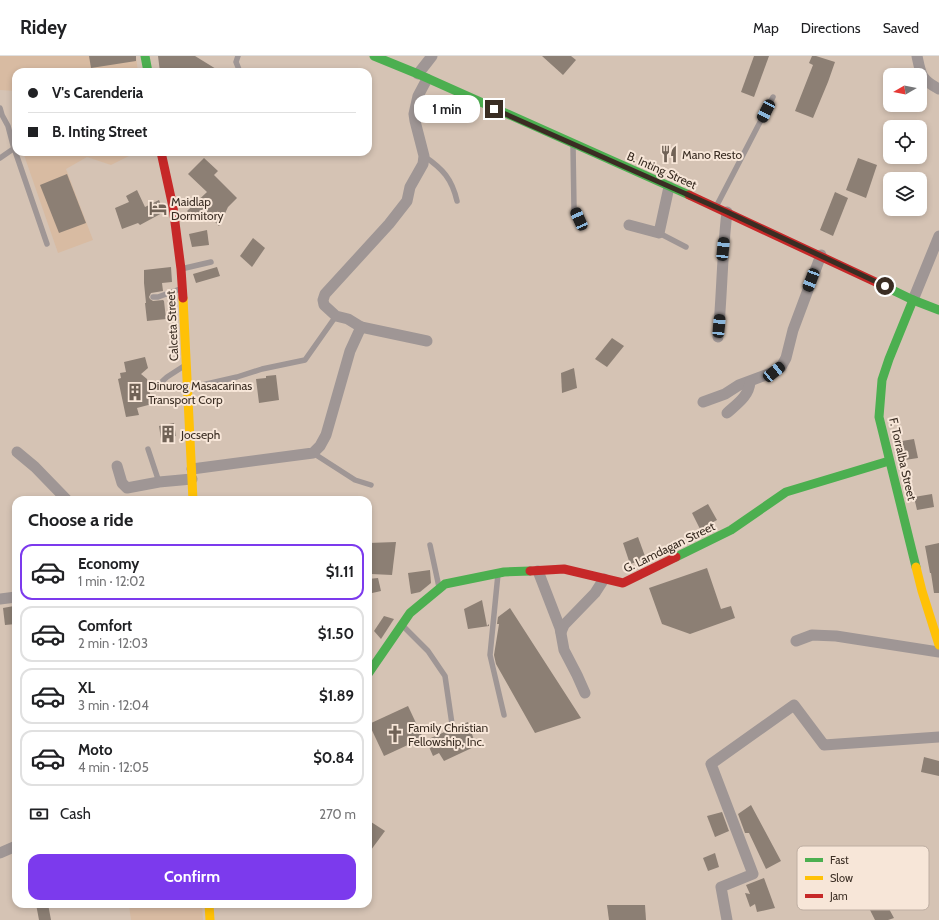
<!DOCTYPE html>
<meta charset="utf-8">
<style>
body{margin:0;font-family:Cabin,sans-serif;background:#f6f6f6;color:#202124;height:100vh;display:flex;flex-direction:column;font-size:15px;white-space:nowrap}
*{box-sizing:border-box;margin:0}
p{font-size:13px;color:#757577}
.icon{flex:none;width:22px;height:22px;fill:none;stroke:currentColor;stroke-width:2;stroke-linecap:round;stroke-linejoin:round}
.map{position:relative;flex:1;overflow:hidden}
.drawer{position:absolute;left:12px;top:440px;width:360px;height:412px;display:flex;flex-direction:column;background:#fff;border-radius:12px;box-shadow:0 2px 6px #0003}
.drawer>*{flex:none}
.guide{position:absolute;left:12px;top:12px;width:360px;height:88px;border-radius:12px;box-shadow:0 2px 6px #0003;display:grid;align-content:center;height:88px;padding:0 16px;background:#fff}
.needle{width:26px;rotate:261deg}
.fabs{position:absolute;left:883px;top:12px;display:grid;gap:8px}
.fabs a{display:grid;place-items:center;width:44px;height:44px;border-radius:8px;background:#fff;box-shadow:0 2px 6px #0003;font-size:20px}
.end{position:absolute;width:18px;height:18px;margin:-9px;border:5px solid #3a2d23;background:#fff;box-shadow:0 0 0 2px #fff}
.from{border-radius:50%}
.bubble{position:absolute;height:28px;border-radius:12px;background:#fff;box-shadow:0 2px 6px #0003;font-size:13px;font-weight:700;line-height:28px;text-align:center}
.car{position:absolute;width:12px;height:24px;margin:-12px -6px;border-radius:5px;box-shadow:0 0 3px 1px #0007;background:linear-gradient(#222 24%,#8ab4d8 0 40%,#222 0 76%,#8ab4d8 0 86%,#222 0)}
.guide b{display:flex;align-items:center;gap:14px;height:38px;font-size:15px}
.guide b+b{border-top:1px solid #e0e0e0}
.guide i{width:10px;height:10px;background:#202124}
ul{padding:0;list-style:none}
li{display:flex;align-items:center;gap:12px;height:56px;margin:0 8px 6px;padding:0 8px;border:2px solid #e0e0e0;border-radius:12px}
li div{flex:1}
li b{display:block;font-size:15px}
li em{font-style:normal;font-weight:700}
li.current{border-color:#7c3aed}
li>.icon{width:36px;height:36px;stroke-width:1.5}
h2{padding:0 16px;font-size:18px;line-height:48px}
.pay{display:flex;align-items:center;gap:10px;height:44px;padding:0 16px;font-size:15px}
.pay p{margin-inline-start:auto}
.cta{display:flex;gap:8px;margin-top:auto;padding:8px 16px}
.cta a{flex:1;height:46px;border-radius:12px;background:#7c3aed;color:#fff;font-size:16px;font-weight:700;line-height:46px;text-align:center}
header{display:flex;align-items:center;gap:24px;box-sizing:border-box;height:56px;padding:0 20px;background:#fff;border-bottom:1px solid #e0e0e0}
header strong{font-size:19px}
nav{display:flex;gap:22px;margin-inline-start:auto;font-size:14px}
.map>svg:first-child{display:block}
</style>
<header>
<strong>Ridey</strong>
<nav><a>Map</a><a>Directions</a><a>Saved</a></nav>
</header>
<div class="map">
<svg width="939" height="864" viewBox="0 0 939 864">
<rect width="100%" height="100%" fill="#d5c3b4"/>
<g fill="#d8bba2">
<polygon points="0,0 136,0 138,16 16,16 16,35 0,34"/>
<polygon points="23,96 137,96 111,109 87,101 66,113 93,184 58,197"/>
<polygon points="133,848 202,848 203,864 131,864 129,849"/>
</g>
<g fill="#8c7f74">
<polygon points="89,0 136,0 136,5 91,12"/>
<polygon points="158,0 195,0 221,16 160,16"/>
<polygon points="542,0 571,0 576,4 563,19"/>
<polygon points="754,0 769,0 754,41 741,36"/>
<polygon points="812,0 816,0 835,6 828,26 813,62 795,55 813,9 809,7"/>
<polygon points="204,102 218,115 214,119 237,142 228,151 219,170 203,153 194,162 187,155 207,136 188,118"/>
<polygon points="858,102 877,109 866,142 846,134"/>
<polygon points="67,118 86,167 59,177 40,129"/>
<polygon points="137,134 145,151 159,144 164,156 140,169 138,167 122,173 115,152 129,146 126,140"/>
<polygon points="835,136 848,142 833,180 820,174"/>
<polygon points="207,174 209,189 192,191 189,178"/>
<polygon points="253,182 265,192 252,211 240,200"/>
<polygon points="171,211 172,226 162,227 163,235 151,237 149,241 150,243 153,245 163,244 164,245 166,263 147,265 145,247 146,247 144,227 144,214"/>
<polygon points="217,211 220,220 196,227 193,218"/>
<polygon points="612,282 624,290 607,311 595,303"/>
<polygon points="145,301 148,312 141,318 147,323 152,348 137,352 139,359 126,361 118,323 121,322 120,317 126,316 124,306"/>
<polygon points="574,312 577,332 562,337 561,317"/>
<polygon points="276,319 279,344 259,347 256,323 266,322 266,320"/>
<polygon points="174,367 176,380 161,383 159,370"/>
<polygon points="914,383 918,402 905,404 902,385"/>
<polygon points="932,438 934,451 917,454 914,441"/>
<polygon points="708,448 717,464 700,473 692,457"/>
<polygon points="638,481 646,503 630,508 623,487"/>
<polygon points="396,486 392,519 371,518 368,487"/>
<polygon points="939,487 939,537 934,537 931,517 930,517 925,490"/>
<polygon points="707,512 721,553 731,550 735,562 690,578 662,568 649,532"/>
<polygon points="430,514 431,527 420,536 411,538 408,517"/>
<polygon points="378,522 381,535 368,538 368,523"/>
<polygon points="482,544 487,570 489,568 489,570 468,573 464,553"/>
<polygon points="14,550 16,568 5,569 3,552"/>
<polygon points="510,552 581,662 535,677 496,608 494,599 499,568 497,568 498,561"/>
<polygon points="384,560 394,563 381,583 374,575"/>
<polygon points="408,650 423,682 384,700 369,668"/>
<polygon points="468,666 476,690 444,705 439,697 433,700 426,684"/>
<polygon points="924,701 939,705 939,720 921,716"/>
<polygon points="751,749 781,805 766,813 749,777 745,777 738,758"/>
<polygon points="722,756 729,775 715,781 707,760"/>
<polygon points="368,764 385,775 368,798"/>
<polygon points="715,797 719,811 708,815 703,802"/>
<polygon points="764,822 775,852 757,856 755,848 750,851 745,837 750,838 746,829"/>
<polygon points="893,833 896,849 888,851 894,862 888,864 875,864 868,850"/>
<polygon points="36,848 48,848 51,864 39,864"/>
<polygon points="607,849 645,849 646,864 609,864"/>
</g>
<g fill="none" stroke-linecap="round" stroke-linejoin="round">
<g stroke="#9f9695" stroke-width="5.5">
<polyline points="238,0 236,6 240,16"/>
<polyline points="0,52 2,59 8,70 13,89 47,188"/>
<polyline points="573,89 574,153 579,163 583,169"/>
<path d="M424,100C443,113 452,123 457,145"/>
<polyline points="0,102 16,91"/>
<polyline points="717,149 773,41"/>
<polyline points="659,177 686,191"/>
<polyline points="181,213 211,206"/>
<polyline points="153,241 158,241 180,233"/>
<polyline points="155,332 167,321 184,310"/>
<polyline points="189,332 237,321 262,313 305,304 336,260"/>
<polyline points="148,393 159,426"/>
<polyline points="313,397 355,424 371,429"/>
<polyline points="430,489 439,531"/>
<polyline points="498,518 490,599 504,659"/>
<polyline points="403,570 428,595 445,620 452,668"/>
</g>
<g stroke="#9f9695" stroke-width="11">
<path d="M917,0C921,19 921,24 939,33"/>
<polyline points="418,18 432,0"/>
<polyline points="629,169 659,177 669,131"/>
<polyline points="913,244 939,180"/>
<polyline points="361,271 427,285"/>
<path d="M718,281C722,240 722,198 727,156"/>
<polyline points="703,346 725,338 739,329 774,316 781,311 786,302 793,274 821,199"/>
<path d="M727,357C737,348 749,340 750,326"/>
<polyline points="17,396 35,411 67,444"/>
<polyline points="117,410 122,427 127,432 159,426 192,423"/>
<polyline points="192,413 313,397 320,390 326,379 350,295 361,271 348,263 336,260 324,249 323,244 325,238 389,168 407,145 410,131 423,108 424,100 415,65 414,58 418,40 427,23"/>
<polyline points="538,515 560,572 564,594 577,619 585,637"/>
<polyline points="0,543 16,541"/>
<polyline points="561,576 564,569 595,537 604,523"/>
<polyline points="796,585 812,579 836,580 939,596"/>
<polyline points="0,797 16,790"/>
<polyline points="727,864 721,831 753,818 711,708 794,649 824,689 939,681"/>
</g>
<g stroke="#4caf50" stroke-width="9">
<polyline points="145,0 148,16"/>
<polyline points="374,0 418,18 689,139"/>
<polyline points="882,229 913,244 939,254"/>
<polyline points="913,244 889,303 882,324 879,361 916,511"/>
<polyline points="676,501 731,474 786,436 889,405"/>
<polyline points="368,618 410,557 445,528 504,516 530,515"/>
</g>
<g stroke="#ffc107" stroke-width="9">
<polyline points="183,242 193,444"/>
<polyline points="916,511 922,535 939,589"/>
<polyline points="209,848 210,864"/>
</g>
<g stroke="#c62828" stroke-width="9">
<polyline points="161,96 173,151 181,213 183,242"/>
<polyline points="689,139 882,229"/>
<polyline points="530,515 564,513 623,527 676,501"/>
</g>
</g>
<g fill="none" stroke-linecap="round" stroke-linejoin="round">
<polyline stroke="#3a2d23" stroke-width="5" points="494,53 727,156 885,230"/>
</g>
<defs>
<g id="restaurant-bare" transform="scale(1.38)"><path d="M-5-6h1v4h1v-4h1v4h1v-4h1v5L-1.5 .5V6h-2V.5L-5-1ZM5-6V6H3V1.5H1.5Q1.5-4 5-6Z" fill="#706256" stroke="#f7e6d8" stroke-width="2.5" paint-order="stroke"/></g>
<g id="hotel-bare" transform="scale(1.38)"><path d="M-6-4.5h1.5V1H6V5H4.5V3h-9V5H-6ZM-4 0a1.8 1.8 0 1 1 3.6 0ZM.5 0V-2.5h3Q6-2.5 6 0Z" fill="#706256" stroke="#f7e6d8" stroke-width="2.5" paint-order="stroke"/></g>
<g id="building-bare" transform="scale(1.38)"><path d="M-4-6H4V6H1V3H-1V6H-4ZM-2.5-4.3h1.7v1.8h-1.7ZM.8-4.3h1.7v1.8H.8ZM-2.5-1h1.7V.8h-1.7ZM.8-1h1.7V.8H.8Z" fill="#706256" stroke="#f7e6d8" stroke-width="2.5" paint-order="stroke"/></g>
<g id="church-bare" transform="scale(1.38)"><path d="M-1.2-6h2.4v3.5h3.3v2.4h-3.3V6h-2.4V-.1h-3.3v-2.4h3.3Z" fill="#706256" stroke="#f7e6d8" stroke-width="2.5" paint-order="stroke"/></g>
</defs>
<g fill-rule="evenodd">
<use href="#restaurant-bare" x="669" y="98"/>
<use href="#hotel-bare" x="158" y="152"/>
<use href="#building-bare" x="135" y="336"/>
<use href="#building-bare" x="168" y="378"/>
<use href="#church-bare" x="395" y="678"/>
</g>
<g text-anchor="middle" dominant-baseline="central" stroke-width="4" stroke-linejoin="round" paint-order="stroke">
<g font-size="12" fill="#3a2d23" stroke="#f7e6d8" text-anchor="start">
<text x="682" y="98">Mano Resto</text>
<text x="171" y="145">Maidlap<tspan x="171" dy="14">Dormitory</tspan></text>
<text x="148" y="329">Dinurog Masacarinas<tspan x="148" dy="14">Transport Corp</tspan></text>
<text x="181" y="378">Jocseph</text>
<text x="408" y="671">Family Christian<tspan x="408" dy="14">Fellowship, Inc.</tspan></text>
</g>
<g font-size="12" fill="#3a2d23" stroke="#f7e6d8">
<text transform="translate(662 114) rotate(24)">B. Inting Street</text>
<text transform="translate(172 270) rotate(-93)">Calceta Street</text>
<text transform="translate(903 403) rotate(77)">F. Torralba Street</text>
<text transform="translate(669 491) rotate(-26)">G. Lamdagan Street</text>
</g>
</g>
<rect x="797" y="790" width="132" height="64" rx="6" fill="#f7e6d8" stroke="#beaea2" stroke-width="1"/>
<rect x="805" y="802" width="18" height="4" fill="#4caf50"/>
<rect x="805" y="820" width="18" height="4" fill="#ffc107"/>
<rect x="805" y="838" width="18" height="4" fill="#c62828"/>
<g font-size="11" fill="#3a2d23">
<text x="830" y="808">Fast</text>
<text x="830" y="826">Slow</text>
<text x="830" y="844">Jam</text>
</g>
</svg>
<div class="fabs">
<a><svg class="needle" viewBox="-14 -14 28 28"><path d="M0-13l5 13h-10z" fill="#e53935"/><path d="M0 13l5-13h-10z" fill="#757577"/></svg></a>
<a><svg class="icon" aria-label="locate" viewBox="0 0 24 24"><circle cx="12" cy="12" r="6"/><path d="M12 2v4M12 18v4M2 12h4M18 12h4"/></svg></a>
<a><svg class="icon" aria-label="layers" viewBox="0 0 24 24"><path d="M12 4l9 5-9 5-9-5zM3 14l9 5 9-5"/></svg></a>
</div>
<i class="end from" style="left:885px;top:230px"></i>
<i class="end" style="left:494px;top:53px"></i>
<div class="bubble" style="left:414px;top:39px;width:66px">1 min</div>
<i class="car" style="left:766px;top:55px;rotate:207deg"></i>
<i class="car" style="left:579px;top:163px;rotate:336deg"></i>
<i class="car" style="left:723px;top:193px;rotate:6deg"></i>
<i class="car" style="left:811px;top:224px;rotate:201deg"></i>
<i class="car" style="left:719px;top:270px;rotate:5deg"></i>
<i class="car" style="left:774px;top:316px;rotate:51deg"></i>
<div class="guide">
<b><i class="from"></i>V's Carenderia</b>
<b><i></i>B. Inting Street</b>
</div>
<section class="drawer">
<h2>Choose a ride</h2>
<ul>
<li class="current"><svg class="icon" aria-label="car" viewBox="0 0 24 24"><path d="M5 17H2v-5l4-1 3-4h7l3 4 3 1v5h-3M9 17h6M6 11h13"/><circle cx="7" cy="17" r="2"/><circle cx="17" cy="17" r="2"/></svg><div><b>Economy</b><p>1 min · 12:02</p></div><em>$1.11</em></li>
<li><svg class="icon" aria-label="car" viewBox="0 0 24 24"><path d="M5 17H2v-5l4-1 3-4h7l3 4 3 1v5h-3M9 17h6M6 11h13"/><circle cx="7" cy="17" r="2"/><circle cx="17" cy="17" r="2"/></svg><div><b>Comfort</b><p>2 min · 12:03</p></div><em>$1.50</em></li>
<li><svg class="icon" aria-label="car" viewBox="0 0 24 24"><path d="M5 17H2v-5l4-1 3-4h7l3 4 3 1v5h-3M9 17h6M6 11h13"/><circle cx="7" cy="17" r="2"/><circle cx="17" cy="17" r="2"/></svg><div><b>XL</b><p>3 min · 12:04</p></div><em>$1.89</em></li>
<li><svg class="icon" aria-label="car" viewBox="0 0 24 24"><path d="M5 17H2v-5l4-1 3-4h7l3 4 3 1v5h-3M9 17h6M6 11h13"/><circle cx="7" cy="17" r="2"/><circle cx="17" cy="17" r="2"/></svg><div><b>Moto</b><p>4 min · 12:05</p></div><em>$0.84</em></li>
</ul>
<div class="pay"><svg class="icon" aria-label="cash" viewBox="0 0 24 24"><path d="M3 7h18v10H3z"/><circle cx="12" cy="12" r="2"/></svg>Cash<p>270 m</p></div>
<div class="cta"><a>Confirm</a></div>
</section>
</div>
